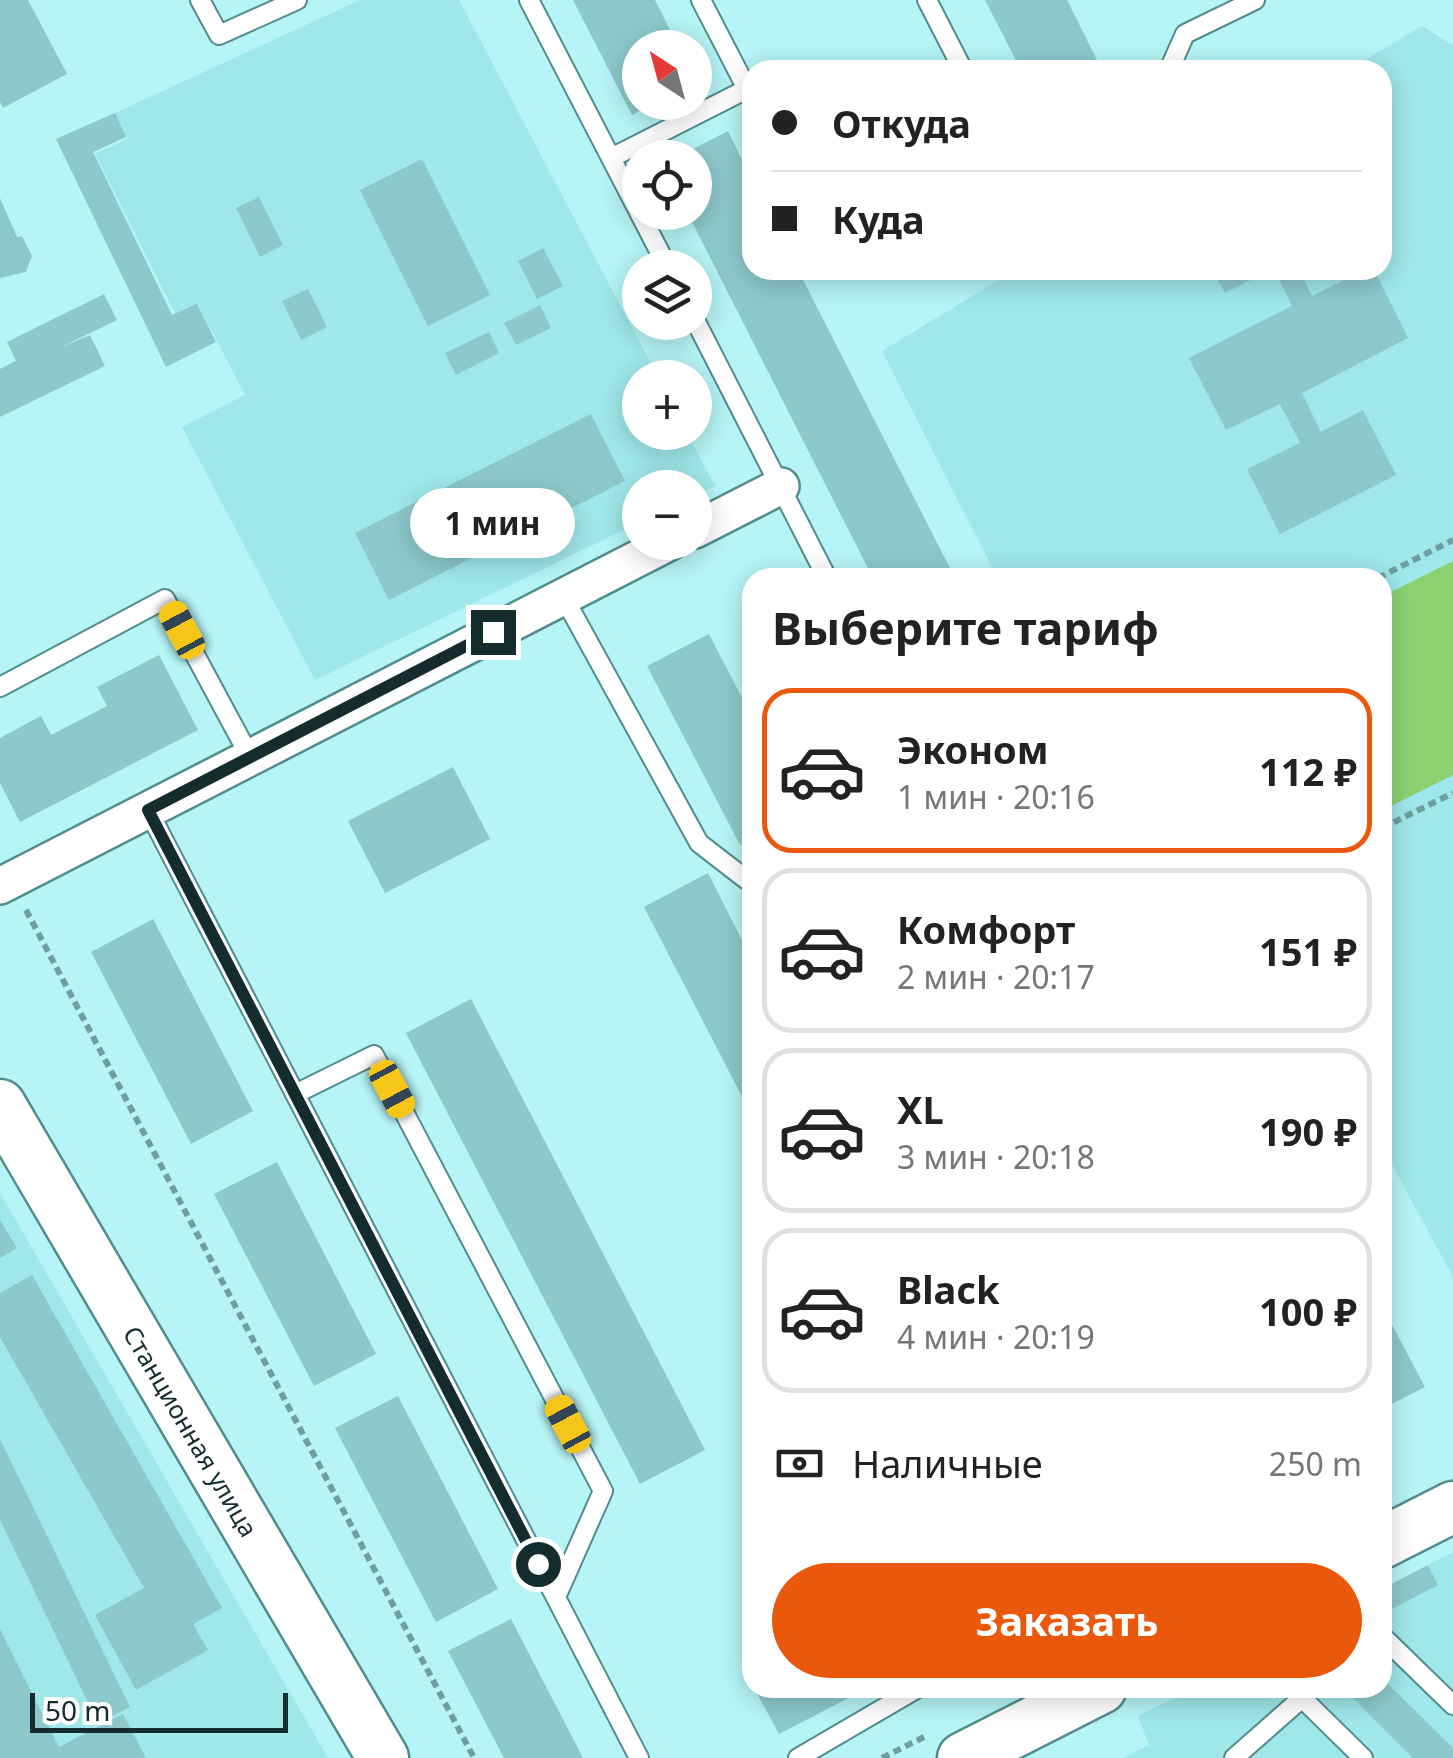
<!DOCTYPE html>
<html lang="ru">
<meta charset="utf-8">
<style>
body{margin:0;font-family:"Noto Sans",sans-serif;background:#f2f2f2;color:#222;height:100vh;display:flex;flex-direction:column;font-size:38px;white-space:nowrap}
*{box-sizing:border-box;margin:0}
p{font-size:32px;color:#767676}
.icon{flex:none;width:55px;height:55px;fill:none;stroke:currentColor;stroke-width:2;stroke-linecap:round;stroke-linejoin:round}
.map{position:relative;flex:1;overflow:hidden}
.details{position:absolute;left:742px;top:568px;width:650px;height:1130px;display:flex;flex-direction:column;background:#fff;border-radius:30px;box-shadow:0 5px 25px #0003}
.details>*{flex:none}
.hud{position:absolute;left:742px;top:60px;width:650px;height:220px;border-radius:30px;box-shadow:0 5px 25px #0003;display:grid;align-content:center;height:220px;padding:0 30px;background:#fff}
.needle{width:65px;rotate:324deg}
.fabs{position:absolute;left:622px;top:30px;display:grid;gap:20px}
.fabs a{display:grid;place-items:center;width:90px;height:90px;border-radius:50%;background:#fff;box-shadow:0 5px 25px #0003;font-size:50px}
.scale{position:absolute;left:30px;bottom:25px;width:258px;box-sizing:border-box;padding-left:10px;border:5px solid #142c2d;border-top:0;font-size:28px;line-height:35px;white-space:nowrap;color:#142c2d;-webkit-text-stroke:8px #fff;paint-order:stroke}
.end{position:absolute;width:45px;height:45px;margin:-22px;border:12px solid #142c2d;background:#fff;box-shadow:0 0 0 5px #fff}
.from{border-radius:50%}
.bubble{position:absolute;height:70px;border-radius:35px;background:#fff;box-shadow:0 5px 25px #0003;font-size:32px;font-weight:700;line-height:70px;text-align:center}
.car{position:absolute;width:30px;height:60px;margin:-30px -15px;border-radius:12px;box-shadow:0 0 8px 2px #0007;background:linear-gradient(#f5c518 24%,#345 0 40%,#f5c518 0 76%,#345 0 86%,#f5c518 0)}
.hud b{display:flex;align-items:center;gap:35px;height:95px;font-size:38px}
.hud b+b{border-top:2px solid #e0e0e0}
.hud i{width:25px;height:25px;background:#222}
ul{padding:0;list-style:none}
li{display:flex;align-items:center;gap:30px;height:165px;margin:0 20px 15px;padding:0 10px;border:5px solid #e0e0e0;border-radius:30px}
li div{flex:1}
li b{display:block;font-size:38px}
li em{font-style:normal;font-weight:700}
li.selected{border-color:#ea580c}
li>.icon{width:90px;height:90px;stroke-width:1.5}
h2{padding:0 30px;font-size:45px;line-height:120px}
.pay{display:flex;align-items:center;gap:25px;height:110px;padding:0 30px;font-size:38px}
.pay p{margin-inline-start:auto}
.action{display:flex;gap:20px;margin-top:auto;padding:20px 30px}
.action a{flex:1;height:115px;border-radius:60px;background:#ea580c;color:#fff;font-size:40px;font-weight:700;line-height:115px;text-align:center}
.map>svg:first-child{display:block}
</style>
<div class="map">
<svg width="1453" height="1758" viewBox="0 0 1453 1758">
<rect width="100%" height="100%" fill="#b6f4f5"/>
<g fill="#9fe7e9">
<polygon points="360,0 459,0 658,377 640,378 640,432 687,433 715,486 695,495 695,488 640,488 640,522 315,680 182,427 245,395 197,302 175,313 95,154 127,139 115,113"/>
<polygon points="1422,26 1453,45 1453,1277 1383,1148 1382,578 997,577 882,351 1015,270 1382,270 1382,70 1348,70"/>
<polygon points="0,1193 208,1552 328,1758 0,1758"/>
<polygon points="1453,1552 1453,1758 1124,1758 1149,1745 1138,1716 1194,1688 1382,1688 1383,1589"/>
</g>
<polygon fill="#8cd272" points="1453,561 1453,775 1383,810 1383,596"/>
<g fill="#8dc9cb">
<polygon points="0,0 28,0 67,74 3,108 0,102"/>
<polygon points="573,0 655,0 679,48 640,48 640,102 657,102 632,115"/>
<polygon points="985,0 1067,0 1102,70 1021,70"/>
<polygon points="115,113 126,137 93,152 172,315 197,303 216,342 166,367 56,139"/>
<polygon points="728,131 752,180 752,270 798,270 955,578 873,578 822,478 687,212 695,212 695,158 676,158"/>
<polygon points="422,159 490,295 428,326 360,190"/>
<polygon points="259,197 283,245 260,257 236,208"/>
<polygon points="0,198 17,237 22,236 32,256 26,272 0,278"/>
<polygon points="543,248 563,286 537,299 518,261"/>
<polygon points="1213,270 1270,270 1225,293"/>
<polygon points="1274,270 1299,270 1312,296 1364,270 1374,270 1408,338 1302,393 1321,432 1363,410 1396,475 1280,534 1247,469 1300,443 1280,404 1226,430 1189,358 1292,306"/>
<polygon points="308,289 327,327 301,340 282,301"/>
<polygon points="104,294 117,320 57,349 90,335 105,366 0,417 0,369 16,361 7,342"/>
<polygon points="540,305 551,328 516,345 504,323"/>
<polygon points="489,332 499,353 456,375 445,353"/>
<polygon points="591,414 625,481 389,600 355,533"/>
<polygon points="709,634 752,717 752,839 740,845 647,666"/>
<polygon points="159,655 198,730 20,822 0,783 0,738 41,716 51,735 107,706 97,687"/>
<polygon points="453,767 490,839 385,893 348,821"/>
<polygon points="708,873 752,960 752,1116 644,907"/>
<polygon points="153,919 253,1111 191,1144 91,952"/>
<polygon points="471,999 705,1450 640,1484 406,1033"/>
<polygon points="277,1162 376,1354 314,1386 214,1194"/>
<polygon points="0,1220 17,1248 0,1258"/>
<polygon points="32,1275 222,1608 193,1624 208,1650 136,1690 95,1615 144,1588 0,1337 0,1293"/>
<polygon points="1382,1306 1425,1387 1382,1409"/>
<polygon points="398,1396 498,1589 436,1622 335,1428"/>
<polygon points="0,1439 130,1707 98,1723 0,1520"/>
<polygon points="1428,1565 1438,1585 1382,1614 1382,1589"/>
<polygon points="511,1619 583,1758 504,1758 448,1651"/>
<polygon points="0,1629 59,1747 123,1714 146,1758 0,1758"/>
<polygon points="1382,1678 1453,1748 1453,1758 1413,1758 1343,1688 1382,1688"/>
<polygon points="754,1688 868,1688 779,1734"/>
</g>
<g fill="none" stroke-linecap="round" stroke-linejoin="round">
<g stroke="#528d8e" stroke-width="22">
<g id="service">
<polyline points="200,0 219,35 297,0"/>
<polyline points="529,0 668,268"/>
<polyline points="927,0 963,70"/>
<polyline points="1169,70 1185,34 1255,0"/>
<polyline points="611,158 747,89 701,0"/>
<polyline points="695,320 827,578"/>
<polyline points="563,596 699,843 752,884"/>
<polyline points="0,687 165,599 250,757"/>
<polyline points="148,810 639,1758"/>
<polyline points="295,1094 374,1055 603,1491 556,1597"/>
<polyline points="1382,1636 1453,1705"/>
<polyline points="798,1758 918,1688"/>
<polyline points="1234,1758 1302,1698 1363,1758"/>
</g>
</g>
<g stroke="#528d8e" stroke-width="40">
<g id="minor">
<polyline points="695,530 781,486"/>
<polyline points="0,886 670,542"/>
</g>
</g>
<g stroke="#528d8e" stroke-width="55">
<g id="secondary">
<path id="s1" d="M0,1105L383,1758"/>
<polyline points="1382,1543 1453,1507"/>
<polyline points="963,1758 1101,1688"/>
</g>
</g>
<g stroke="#709e9f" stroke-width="6" stroke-dasharray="8 5" stroke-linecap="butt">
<polyline points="1378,578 1453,540"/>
<polyline points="1382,828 1453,793"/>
<polyline points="26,910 474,1758"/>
<polyline points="882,1758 928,1735"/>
</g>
<use href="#service" stroke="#fff" stroke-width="18"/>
<use href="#minor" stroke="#fff" stroke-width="35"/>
<use href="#secondary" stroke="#fff" stroke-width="50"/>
</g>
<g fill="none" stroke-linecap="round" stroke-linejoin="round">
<polyline stroke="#142c2d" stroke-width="12" points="493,632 148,810 538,1564"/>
</g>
<g text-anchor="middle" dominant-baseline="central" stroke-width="9" stroke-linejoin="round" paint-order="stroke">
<g font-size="25" fill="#142c2d" stroke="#fff">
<text stroke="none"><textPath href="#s1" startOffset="378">Станционная улица</textPath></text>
</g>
</g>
</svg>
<div class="fabs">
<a><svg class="needle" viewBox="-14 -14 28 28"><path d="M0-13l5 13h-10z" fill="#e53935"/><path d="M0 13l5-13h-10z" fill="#767676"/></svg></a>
<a><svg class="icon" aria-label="locate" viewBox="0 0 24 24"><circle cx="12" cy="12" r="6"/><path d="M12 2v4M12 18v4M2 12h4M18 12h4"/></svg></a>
<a><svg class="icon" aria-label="layers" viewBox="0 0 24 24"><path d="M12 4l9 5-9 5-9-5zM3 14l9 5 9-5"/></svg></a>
<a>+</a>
<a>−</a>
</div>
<div class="scale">50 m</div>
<i class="end from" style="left:538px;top:1564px"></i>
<i class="end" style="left:493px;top:632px"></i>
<div class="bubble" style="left:410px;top:488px;width:165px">1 мин</div>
<i class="car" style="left:182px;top:630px;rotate:332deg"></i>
<i class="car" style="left:392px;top:1089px;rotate:152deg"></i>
<i class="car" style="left:568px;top:1424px;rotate:332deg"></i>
<div class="hud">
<b><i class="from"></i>Откуда</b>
<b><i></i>Куда</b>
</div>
<section class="details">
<h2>Выберите тариф</h2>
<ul>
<li class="selected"><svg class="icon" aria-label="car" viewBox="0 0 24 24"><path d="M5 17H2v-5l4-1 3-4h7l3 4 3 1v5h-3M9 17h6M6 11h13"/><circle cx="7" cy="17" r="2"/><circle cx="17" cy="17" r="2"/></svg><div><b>Эконом</b><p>1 мин · 20:16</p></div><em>112 ₽</em></li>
<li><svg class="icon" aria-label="car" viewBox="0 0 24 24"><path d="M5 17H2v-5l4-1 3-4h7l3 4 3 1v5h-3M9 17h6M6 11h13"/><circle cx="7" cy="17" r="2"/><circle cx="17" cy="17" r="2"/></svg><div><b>Комфорт</b><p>2 мин · 20:17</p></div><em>151 ₽</em></li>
<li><svg class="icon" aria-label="car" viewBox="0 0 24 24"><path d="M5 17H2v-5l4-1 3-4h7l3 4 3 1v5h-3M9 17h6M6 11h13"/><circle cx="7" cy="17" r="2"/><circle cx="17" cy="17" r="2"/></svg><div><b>XL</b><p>3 мин · 20:18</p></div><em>190 ₽</em></li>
<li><svg class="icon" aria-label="car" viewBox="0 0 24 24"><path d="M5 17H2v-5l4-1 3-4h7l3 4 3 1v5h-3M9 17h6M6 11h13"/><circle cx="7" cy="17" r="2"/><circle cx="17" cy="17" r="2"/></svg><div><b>Black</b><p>4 мин · 20:19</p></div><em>100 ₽</em></li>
</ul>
<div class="pay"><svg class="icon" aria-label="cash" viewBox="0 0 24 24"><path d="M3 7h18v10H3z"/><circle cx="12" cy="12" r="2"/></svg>Наличные<p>250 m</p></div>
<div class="action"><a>Заказать</a></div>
</section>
</div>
